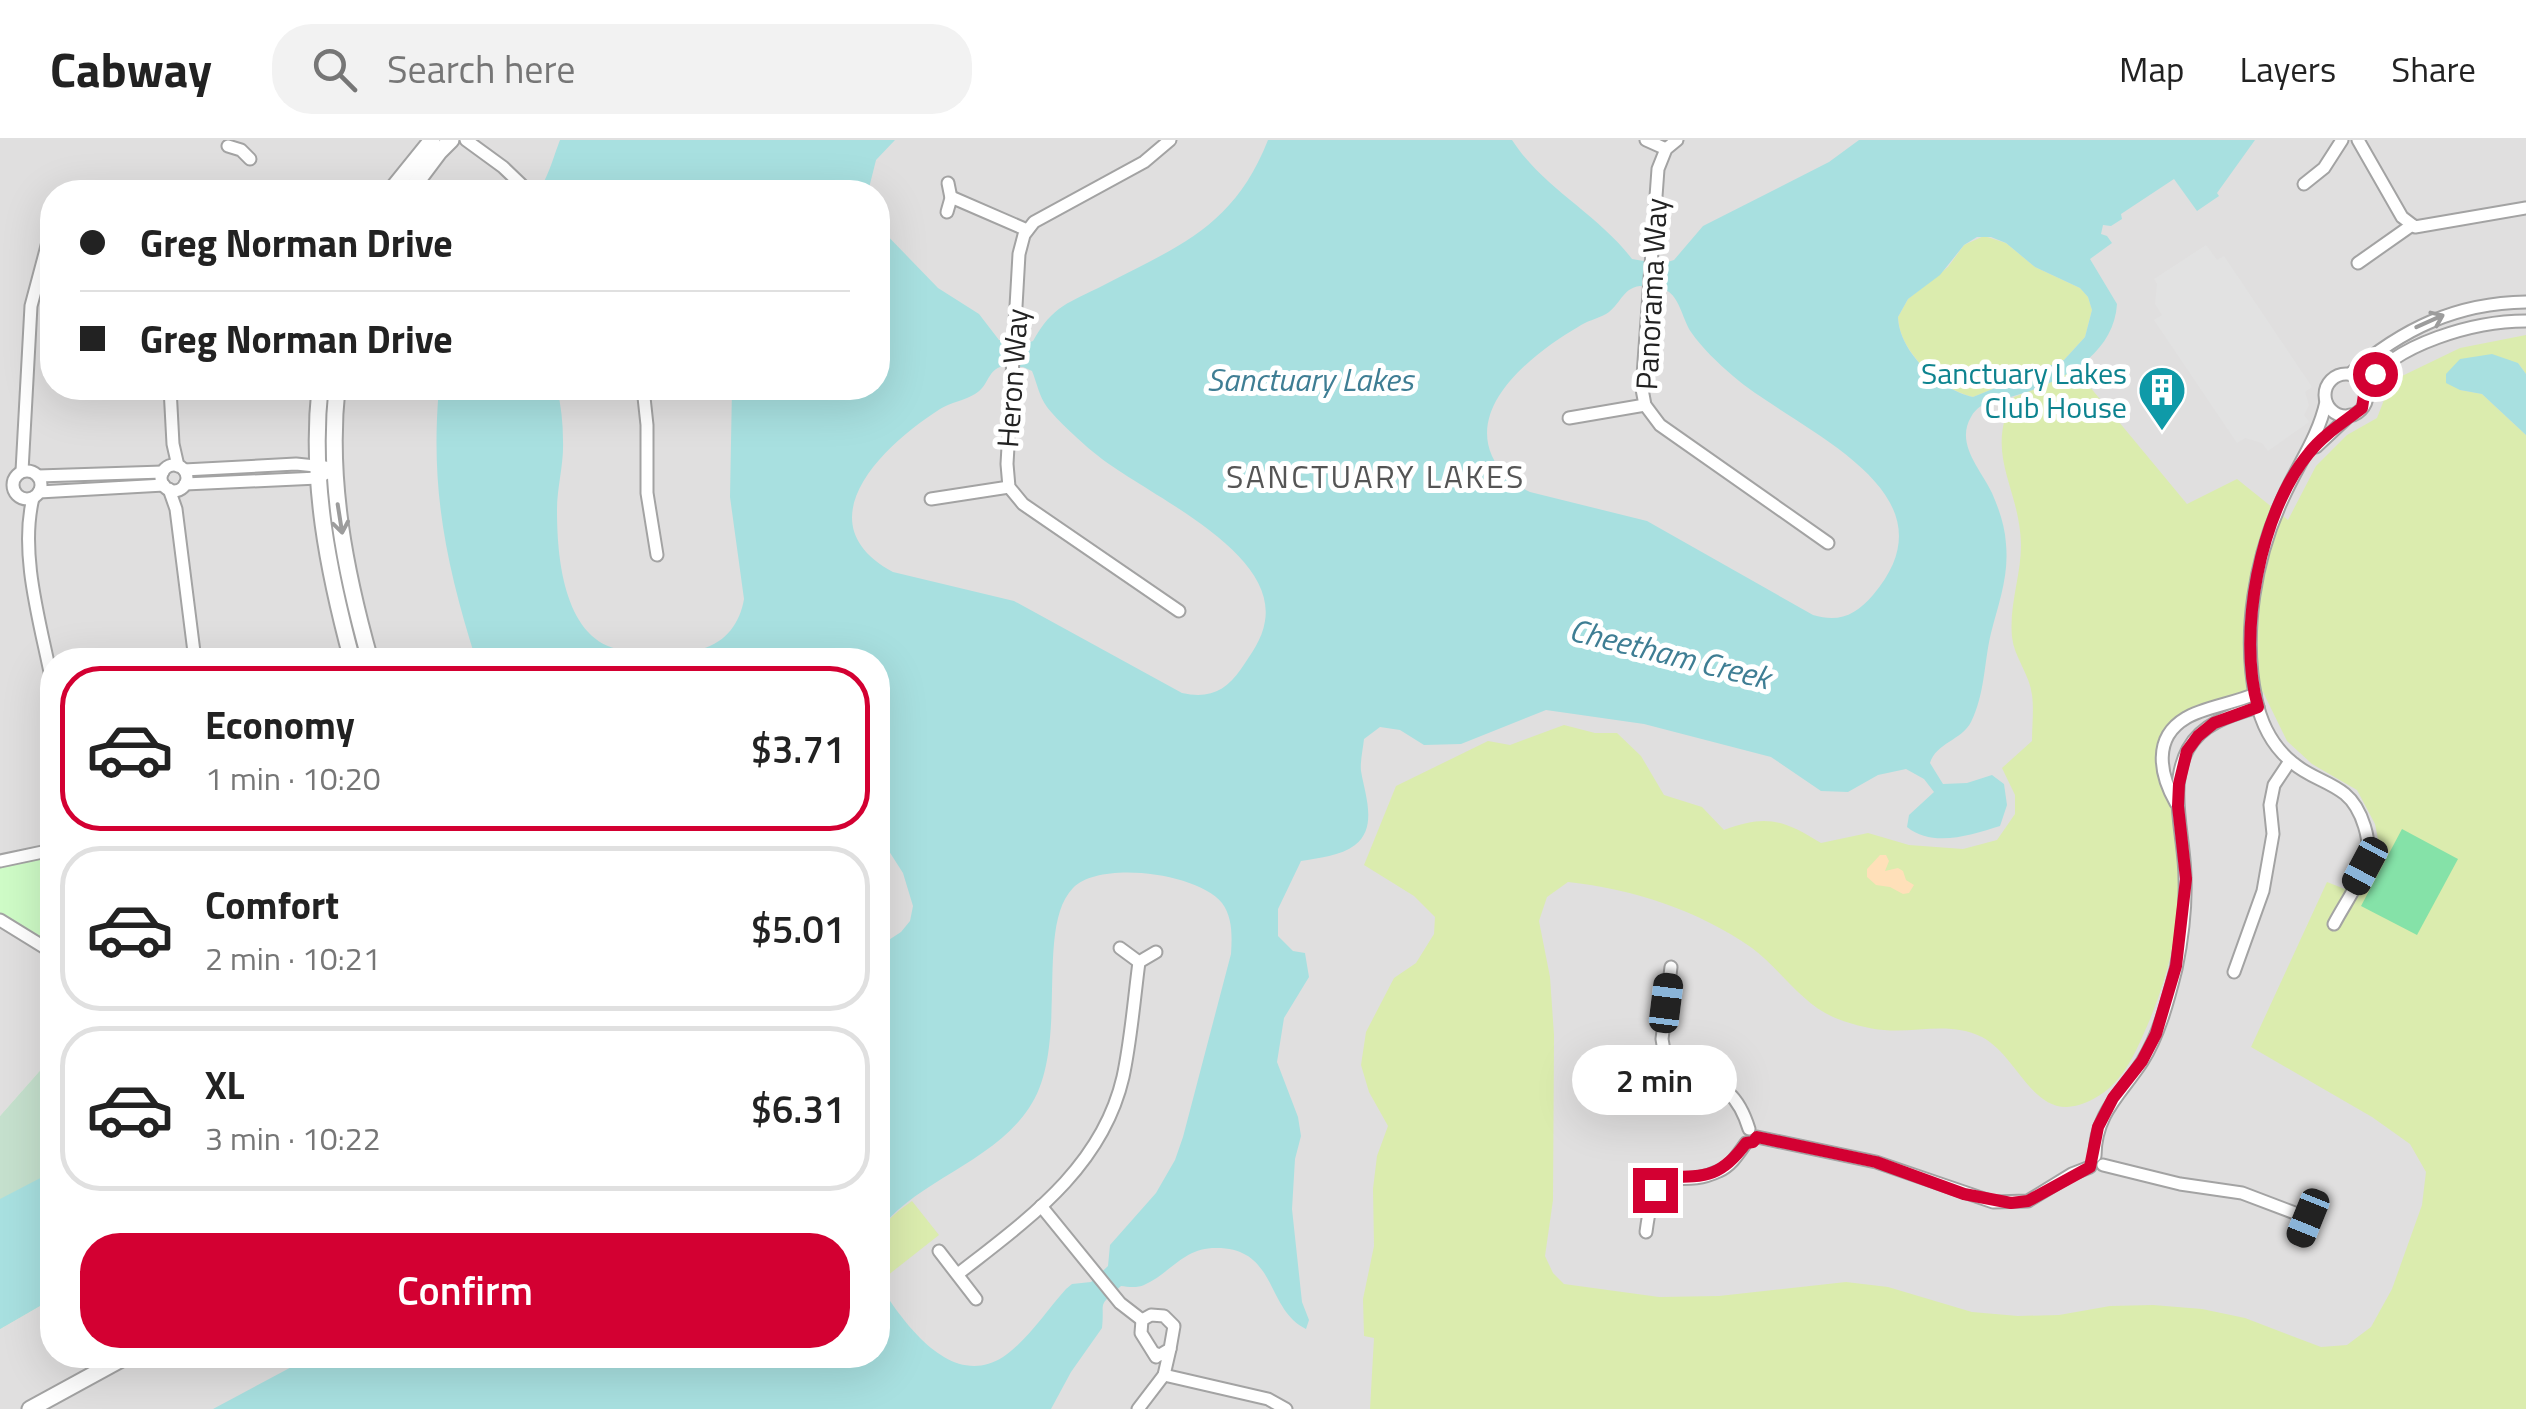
<!DOCTYPE html>
<meta charset="utf-8">
<style>
body{margin:0;font-family:"Titillium Web",sans-serif;background:#f2f2f2;color:#222;height:100vh;display:flex;flex-direction:column;font-size:38px;white-space:nowrap}
*{box-sizing:border-box;margin:0}
p{font-size:32px;color:#767676}
.icon{flex:none;width:55px;height:55px;fill:none;stroke:currentColor;stroke-width:2;stroke-linecap:round;stroke-linejoin:round}
.map{position:relative;flex:1;overflow:hidden}
.drawer{position:absolute;left:40px;top:508px;width:850px;height:720px;display:flex;flex-direction:column;background:#fff;border-radius:40px;box-shadow:0 10px 40px #0002}
.drawer>*{flex:none}
.hud{position:absolute;left:40px;top:40px;width:850px;height:220px;border-radius:40px;box-shadow:0 10px 40px #0002;display:grid;align-content:center;height:220px;padding:0 40px;background:#fff}
.end{position:absolute;width:45px;height:45px;margin:-22px;border:12px solid #d30032;background:#fff;box-shadow:0 0 0 5px #fff}
.from{border-radius:50%}
.bubble{position:absolute;height:70px;border-radius:35px;background:#fff;box-shadow:0 10px 40px #0002;font-size:32px;font-weight:600;line-height:70px;text-align:center}
.car{position:absolute;width:30px;height:60px;margin:-30px -15px;border-radius:12px;box-shadow:0 0 8px 2px #0007;background:linear-gradient(#222 24%,#8ab4d8 0 40%,#222 0 76%,#8ab4d8 0 86%,#222 0)}
.hud b{display:flex;align-items:center;gap:35px;height:95px;font-size:38px}
.hud b+b{border-top:2px solid #e0e0e0}
.hud i{width:25px;height:25px;background:#222}
ul{padding:18px 0 0;list-style:none}
li{display:flex;align-items:center;gap:30px;height:165px;margin:0 20px 15px;padding:0 20px;border:5px solid #e0e0e0;border-radius:40px}
li div{flex:1}
li b{display:block;font-size:38px}
li em{font-style:normal;font-weight:600}
li.selected{border-color:#d30032}
li>.icon{width:90px;height:90px;stroke-width:1.5}
.button{display:flex;gap:20px;margin-top:auto;padding:20px 40px}
.button a{flex:1;height:115px;border-radius:40px;background:#d30032;color:#fff;font-size:40px;font-weight:600;line-height:115px;text-align:center}
header{display:flex;align-items:center;gap:60px;box-sizing:border-box;height:140px;padding:0 50px;background:#fff;border-bottom:2px solid #e0e0e0}
header strong{font-size:48px}
nav{display:flex;gap:55px;margin-inline-start:auto;font-size:35px}
.search{width:700px;height:90px;background:#f2f2f2;display:flex;align-items:center;gap:25px;box-sizing:border-box;padding:0 35px;border-radius:40px;color:#767676;font-size:38px}
.map>svg:first-child{display:block}
</style>
<header>
<strong>Cabway</strong>
<div class="search"><svg class="icon" aria-label="search" viewBox="0 0 24 24"><circle cx="10" cy="10" r="6"/><path d="M15 15l6 6"/></svg>Search here</div>
<nav><a>Map</a><a>Layers</a><a>Share</a></nav>
</header>
<div class="map">
<svg width="2526" height="1269" viewBox="0 0 2526 1269">
<rect width="100%" height="100%" fill="#f2ede8"/>
<path fill="#e0dfdf" fill-rule="evenodd" d="M0,0H2526V1269H0V1189L52,1159V1215H878V520H52V917L0,976ZM52,52H878V248H52Z"/>
<g fill="#dbecae" fill-rule="evenodd">
<path d="M1984,96L2006,103L2035,127L2080,148L2088,157L2092,170L2085,197L2064,220L1973,257C1940,249 1899,212 1898,177L1908,159L1948,127L1964,105Z"/>
<path d="M2526,195V234L2518,223L2460,250L2482,254L2526,295V1269H1370L1374,1198L1364,1196L1363,1159L1374,1106L1373,1049L1377,1016L1388,986L1369,952L1361,925L1366,892L1394,838L1416,823L1434,794L1435,777L1414,756L1364,725L1396,646L1488,601L1510,605L1564,585L1595,593H1617L1641,616L1664,655L1702,667L1724,690C1767,674 1783,680 1821,703L1868,693L1909,705L1963,709L1997,700L2015,674V655L2002,628L2032,601C2032,586 2034,569 2032,555C2030,535 2014,517 2012,497C2009,465 2021,436 2021,405C2020,346 1983,315 2014,257L2043,246L2075,229L2187,364L2237,339L2288,380L2316,326L2347,295L2377,278L2389,247L2402,236L2460,208ZM2263,552L2287,601L2312,624L2357,650L2375,684L2381,715L2360,755L2327,742L2251,907L2372,977L2410,1004L2426,1032L2422,1065L2392,1149L2371,1187L2347,1205L2321,1207L2245,1178L2202,1169L2153,1165L2110,1166L2059,1175L2018,1176L1972,1172L1888,1147L1846,1142L1719,1156L1659,1157L1564,1144L1553,1133L1545,1116L1553,1060L1554,895L1550,837L1539,781L1547,757L1568,742C1633,749 1698,770 1752,808C1779,828 1801,863 1833,877C1847,883 1869,889 1884,890C1918,893 1949,881 1982,897C2023,919 2035,992 2095,958C2121,944 2133,918 2144,893C2174,827 2187,758 2176,686C2172,659 2151,634 2161,605C2164,597 2175,579 2182,574C2201,562 2241,555 2263,552Z"/>
<path d="M912,1061L939,1095L878,1143C878,1096 871,1090 912,1061Z"/>
</g>
<polygon fill="#c5e0cd" points="52,917 52,1159 0,1189 0,976"/>
<polygon fill="#ffe0b9" points="1880,715 1886,715 1889,721 1885,731 1898,728 1903,731 1906,740 1914,745 1909,753 1903,754 1890,747 1876,745 1867,737 1867,729"/>
<polygon fill="#cefbc6" points="52,712 52,803 0,773 0,728"/>
<polygon fill="#85e2a8" points="2402,689 2458,719 2417,795 2361,766"/>
<polygon fill="#e2e2e2" points="2206,105 2217,120 2224,116 2312,247 2305,252 2309,265 2304,275 2309,282 2268,311 2262,303 2245,298 2237,303 2154,180 2162,175 2155,164 2157,144 2154,139"/>
<g fill="#a8e0e0" fill-rule="evenodd">
<path d="M560,0H895L876,20L868,52H537C547,42 554,15 560,0Z"/>
<path d="M1268,0H1512C1543,48 1598,74 1632,119L1661,124L1674,120L1703,86L1829,22L1859,0H2255L2217,53L2219,56L2197,71L2174,39L2121,74L2122,79L2111,86L2103,85L2101,94L2107,96L2112,103L2090,119L2117,164C2114,215 2061,242 2017,255C2000,261 1981,259 1971,277C1955,304 1981,329 1992,353C1999,369 2005,386 2006,404C2009,436 1999,462 1991,493C1984,522 1985,554 1971,582C1962,600 1936,603 1930,623L1943,644L1967,643L1992,635L2004,644L2007,665L2000,686C1971,695 1933,708 1907,687L1909,675L1934,652L1924,639L1906,629L1878,635L1848,652L1821,651L1771,617L1644,584L1546,570L1461,604L1424,605L1400,590L1380,587L1364,599C1363,609 1360,621 1361,631C1365,655 1378,687 1355,705C1341,716 1318,718 1301,721L1278,769V796L1293,811L1305,813L1309,837L1284,878L1277,922L1298,977L1301,996L1295,1019L1292,1069L1302,1162L1309,1180L1306,1189C1264,1168 1278,1105 1212,1108C1182,1110 1169,1134 1144,1145C1138,1148 1128,1147 1121,1146C1096,1168 1105,1160 1102,1188L1071,1232L1051,1269H213L314,1215H878V1143C902,1180 950,1251 1003,1217C1027,1201 1047,1170 1066,1149L1072,1144L1091,1142L1108,1126L1110,1105L1156,1053L1175,1020L1183,997L1231,814C1232,797 1233,778 1222,763C1198,733 1100,720 1073,748C1034,788 1071,907 1029,968C992,1024 910,1043 878,1093V807L901,792L910,781L913,766L903,733L878,694V520H476C446,424 430,349 439,248H557C561,265 563,283 563,301C564,324 557,347 557,370C557,415 563,496 617,509C630,512 643,508 656,508C672,508 686,513 702,509C726,502 740,483 744,459L730,357L732,248H878V86L938,148L979,174L999,200L1027,203L1033,201C1053,165 1069,163 1104,145C1181,105 1234,86 1268,0ZM1977,97H1991L2006,103L2035,127L2080,148L2088,157L2092,170L2085,197L2064,220L1973,257C1940,250 1899,212 1898,177L1908,159L1940,135L1964,105ZM1640,146C1649,147 1662,146 1669,152C1680,160 1683,180 1691,192C1702,208 1718,223 1733,236C1795,290 1963,350 1873,455C1856,475 1839,483 1813,475L1647,381L1530,352C1512,344 1500,333 1492,316C1468,262 1537,211 1578,187C1586,181 1597,179 1606,174C1620,166 1622,148 1640,146ZM1000,227H1023L1032,231C1037,243 1039,256 1047,267C1055,278 1085,306 1097,315C1143,353 1277,409 1265,481C1262,500 1251,514 1241,529C1226,551 1209,559 1182,553L1014,461L893,432C801,382 885,304 940,269C951,262 964,261 975,254C988,247 987,232 1000,227Z"/>
<polygon points="2492,214 2518,223 2526,234 2526,295 2482,254 2460,250 2446,243 2446,234 2460,219"/>
<polygon points="52,1032 52,1159 0,1189 0,1059"/>
</g>
<g fill="none" stroke-linecap="round" stroke-linejoin="round">
<g stroke="#a3a3a3" stroke-width="15">
<g id="minor">
<polyline points="466,0 503,27 529,52"/>
<polyline points="1170,0 1144,22 1034,82 1024,95 1019,114 1007,324 1009,347 1023,364 1179,471"/>
<polyline points="1646,0 1666,9"/>
<polyline points="1677,0 1666,9 1658,29 1642,249 1645,265 1660,285 1828,403"/>
<polyline points="2358,0 2402,77 2415,87 2526,68"/>
<polyline points="228,6 241,10 250,19"/>
<polyline points="2304,44 2324,28 2342,0"/>
<polyline points="951,57 1027,90"/>
<polyline points="947,72 951,58 948,43"/>
<polyline points="2358,123 2412,85"/>
<path d="M2350,234C2402,189 2456,163 2526,162"/>
<circle cx="2346" cy="255" r="21"/>
<path d="M2365,247C2394,203 2476,181 2526,181"/>
<polyline points="170,248 173,304 178,326"/>
<polyline points="643,248 647,285 647,353 657,415"/>
<path d="M2326,262C2318,298 2298,324 2283,358C2255,418 2242,493 2256,559C2261,583 2273,607 2293,623C2309,637 2329,641 2345,654C2362,668 2373,703 2366,724C2359,744 2344,765 2334,784"/>
<polyline points="1569,278 1645,265"/>
<polyline points="2316,307 2350,275"/>
<circle cx="174" cy="338" r="13"/>
<polyline points="184,330 296,324 325,327"/>
<circle cx="27" cy="345" r="14"/>
<polyline points="22,331 31,166 52,87"/>
<polyline points="38,336 163,332"/>
<polyline points="185,344 318,338 325,334"/>
<polyline points="169,349 176,369 195,520"/>
<polyline points="39,352 164,345"/>
<path d="M33,358C19,415 41,485 52,542"/>
<polyline points="931,359 1009,347"/>
<path d="M2176,663C2160,635 2152,598 2186,578C2201,568 2235,563 2255,554"/>
<polyline points="0,721 52,710"/>
<polyline points="0,780 52,812"/>
<polyline points="1120,808 1139,822 1156,812"/>
<path d="M1671,827L1662,899L1666,922C1705,948 1732,934 1749,989"/>
<polyline points="2234,832 2263,751 2273,694 2270,665 2274,645 2290,621"/>
<polyline points="1757,997 1876,1022 1993,1062 2028,1061 2072,1034 2090,1027"/>
<path d="M2095,1016C2095,974 2121,954 2142,922C2159,895 2168,861 2176,829C2182,800 2186,768 2185,738C2185,697 2167,648 2188,609C2202,583 2231,575 2258,567"/>
<polyline points="2103,1025 2180,1044 2242,1053 2308,1078"/>
<polyline points="1041,1066 1120,1163 1142,1180"/>
<path d="M1646,1092C1657,1009 1670,1054 1719,1031C1731,1026 1739,1013 1746,1003"/>
<polyline points="2300,1098 2321,1059"/>
<polyline points="939,1111 976,1159"/>
<path d="M958,1134C1027,1080 1102,1028 1123,937C1131,900 1134,860 1139,822"/>
<polyline points="1142,1180 1151,1175 1164,1176 1174,1186 1170,1209 1160,1215 1154,1213"/>
<polyline points="1142,1180 1141,1193 1156,1217"/>
<polyline points="1164,1235 1268,1259 1286,1269"/>
<polyline points="1138,1269 1164,1235 1170,1209"/>
</g>
</g>
<g stroke="#a3a3a3" stroke-width="19">
<g id="tertiary">
<polyline points="390,52 432,0"/>
<polyline points="409,52 439,12 451,0"/>
<path d="M320,248C310,340 328,431 352,520"/>
<path d="M337,248C327,340 345,431 370,520"/>
<polyline points="30,1269 129,1215"/>
</g>
</g>
<use href="#minor" stroke="#fff" stroke-width="11"/>
<use href="#tertiary" stroke="#fff" stroke-width="15"/>
</g>
<defs><path id="oneway-shaft" d="M-6 0H5M1.5-3L5.5 0L1.5 3" fill="none" stroke-width="1.6" stroke-linecap="round" stroke-linejoin="round" transform="scale(2.5)"/></defs>
<g stroke="#9c9c9c">
<use href="#oneway-shaft" transform="translate(2430 181) rotate(-24)"/>
<use href="#oneway-shaft" transform="translate(340 379) rotate(81)"/>
</g>
<g fill="none" stroke-linecap="round" stroke-linejoin="round">
<path stroke="#d30032" stroke-width="12" d="M1655,1050L1668,1037C1707,1037 1722,1036 1746,1003L1753,1002L1757,997L1876,1022L1964,1054L2011,1063L2028,1061L2090,1027L2098,987L2113,958L2142,921L2156,894L2176,826L2186,739L2178,666L2179,644L2187,611L2198,596L2214,583L2258,567C2237,494 2260,372 2309,313C2323,295 2344,282 2362,268L2365,248L2375,234"/>
</g>
<defs>
<g id="building-pin" transform="scale(2.5)"><path d="M0 17L-7.5 6A9.5 9.5 0 1 1 7.5 6Z" fill="#0f9aa8" stroke="#fff"/><path d="M-4-6H4V6H1V3H-1V6H-4ZM-2.5-4.3h1.7v1.8h-1.7ZM.8-4.3h1.7v1.8H.8ZM-2.5-1h1.7V.8h-1.7ZM.8-1h1.7V.8H.8Z" fill="#fff"/></g>
</defs>
<g fill-rule="evenodd">
<use href="#building-pin" x="2162" y="250"/>
</g>
<g text-anchor="middle" dominant-baseline="central" stroke-width="10" stroke-linejoin="round" paint-order="stroke">
<g font-size="30" fill="#222" stroke="#fff">
<text transform="translate(1651 154) rotate(-87)">Panorama Way</text>
<text transform="translate(1012 238) rotate(-86)">Heron Way</text>
</g>
<g font-size="30" fill="#0d838f" stroke="#fff" text-anchor="end">
<text x="2127" y="233">Sanctuary Lakes<tspan x="2127" dy="34">Club House</tspan></text>
</g>
<g font-size="32" font-style="italic" fill="#3f7e94" stroke="#fff">
<text x="1310" y="239">Sanctuary Lakes</text>
<text transform="translate(1670 513) rotate(14)">Cheetham Creek</text>
</g>
<g font-size="32" letter-spacing="2.5" fill="#555" stroke="#fff">
<text x="1376" y="336">SANCTUARY LAKES</text>
</g>
</g>
</svg>
<i class="end from" style="left:2375px;top:234px"></i>
<i class="end" style="left:1655px;top:1050px"></i>
<div class="bubble" style="left:1572px;top:905px;width:165px">2 min</div>
<i class="car" style="left:2365px;top:726px;rotate:208deg"></i>
<i class="car" style="left:1666px;top:863px;rotate:7deg"></i>
<i class="car" style="left:2308px;top:1078px;rotate:202deg"></i>
<div class="hud">
<b><i class="from"></i>Greg Norman Drive</b>
<b><i></i>Greg Norman Drive</b>
</div>
<section class="drawer">
<ul>
<li class="selected"><svg class="icon" aria-label="car" viewBox="0 0 24 24"><path d="M5 17H2v-5l4-1 3-4h7l3 4 3 1v5h-3M9 17h6M6 11h13"/><circle cx="7" cy="17" r="2"/><circle cx="17" cy="17" r="2"/></svg><div><b>Economy</b><p>1 min · 10:20</p></div><em>$3.71</em></li>
<li><svg class="icon" aria-label="car" viewBox="0 0 24 24"><path d="M5 17H2v-5l4-1 3-4h7l3 4 3 1v5h-3M9 17h6M6 11h13"/><circle cx="7" cy="17" r="2"/><circle cx="17" cy="17" r="2"/></svg><div><b>Comfort</b><p>2 min · 10:21</p></div><em>$5.01</em></li>
<li><svg class="icon" aria-label="car" viewBox="0 0 24 24"><path d="M5 17H2v-5l4-1 3-4h7l3 4 3 1v5h-3M9 17h6M6 11h13"/><circle cx="7" cy="17" r="2"/><circle cx="17" cy="17" r="2"/></svg><div><b>XL</b><p>3 min · 10:22</p></div><em>$6.31</em></li>
</ul>
<div class="button"><a>Confirm</a></div>
</section>
</div>
